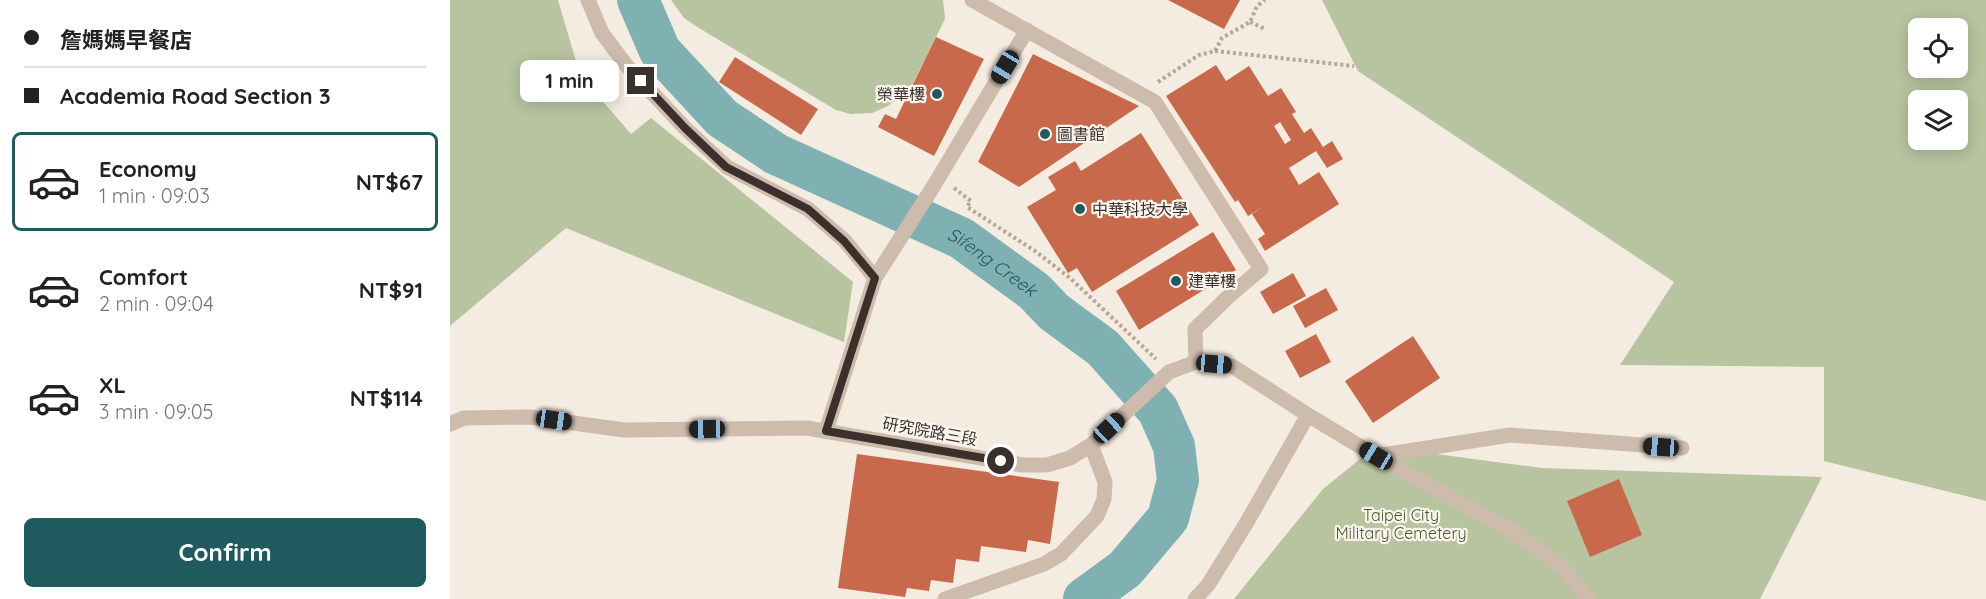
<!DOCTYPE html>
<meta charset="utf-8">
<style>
body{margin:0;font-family:Quicksand,"Noto Sans TC",sans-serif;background:#f2f2f2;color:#222;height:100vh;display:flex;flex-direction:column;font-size:22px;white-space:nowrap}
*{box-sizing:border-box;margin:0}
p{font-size:20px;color:#767676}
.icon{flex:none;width:33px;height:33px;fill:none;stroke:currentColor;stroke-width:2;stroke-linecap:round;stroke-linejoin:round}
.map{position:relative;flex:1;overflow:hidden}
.sheet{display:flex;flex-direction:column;background:#fff;width:450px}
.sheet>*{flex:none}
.hud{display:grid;align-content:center;height:132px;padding:0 24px;background:#fff}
.controls{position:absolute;left:1458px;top:18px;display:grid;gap:12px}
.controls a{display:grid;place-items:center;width:60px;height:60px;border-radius:9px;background:#fff;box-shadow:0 3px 15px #0003;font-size:30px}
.end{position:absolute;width:27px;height:27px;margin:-14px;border:8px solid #3b302b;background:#fff;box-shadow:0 0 0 3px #fff}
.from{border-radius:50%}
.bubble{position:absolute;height:42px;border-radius:9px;background:#fff;box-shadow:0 3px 15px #0003;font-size:20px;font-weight:700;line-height:42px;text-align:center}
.car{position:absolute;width:18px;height:36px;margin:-18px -9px;border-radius:8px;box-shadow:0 0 4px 2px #0007;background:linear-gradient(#222 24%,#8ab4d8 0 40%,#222 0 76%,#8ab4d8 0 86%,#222 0)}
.hud b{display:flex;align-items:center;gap:21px;height:57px;font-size:22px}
.hud b+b{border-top:2px solid #e0e0e0}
.hud i{width:15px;height:15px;background:#222}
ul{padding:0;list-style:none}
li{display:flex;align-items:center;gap:18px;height:99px;margin:0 12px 9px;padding:0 12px;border:3px solid transparent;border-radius:9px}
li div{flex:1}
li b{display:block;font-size:22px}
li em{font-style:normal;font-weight:700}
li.active{border-color:#1f5a5e}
li>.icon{width:54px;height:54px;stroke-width:1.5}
.cta{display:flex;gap:12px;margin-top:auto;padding:12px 24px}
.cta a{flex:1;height:69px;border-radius:9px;background:#1f5a5e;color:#fff;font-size:24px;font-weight:700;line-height:69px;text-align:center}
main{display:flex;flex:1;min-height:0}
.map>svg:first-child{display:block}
</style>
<main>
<section class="sheet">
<div class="hud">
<b><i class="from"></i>詹媽媽早餐店</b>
<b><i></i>Academia Road Section 3</b>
</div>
<ul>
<li class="active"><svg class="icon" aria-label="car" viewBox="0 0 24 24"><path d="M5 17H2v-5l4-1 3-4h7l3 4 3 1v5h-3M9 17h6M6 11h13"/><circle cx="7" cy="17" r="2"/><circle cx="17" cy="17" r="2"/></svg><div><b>Economy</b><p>1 min · 09:03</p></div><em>NT$67</em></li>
<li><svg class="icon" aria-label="car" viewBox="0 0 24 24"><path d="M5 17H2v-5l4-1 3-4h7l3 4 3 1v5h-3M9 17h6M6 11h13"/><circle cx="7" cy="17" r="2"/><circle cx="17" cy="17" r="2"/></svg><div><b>Comfort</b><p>2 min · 09:04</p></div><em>NT$91</em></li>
<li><svg class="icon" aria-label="car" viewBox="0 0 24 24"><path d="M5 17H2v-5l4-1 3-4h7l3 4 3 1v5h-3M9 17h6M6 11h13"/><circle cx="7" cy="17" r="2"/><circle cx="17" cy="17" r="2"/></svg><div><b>XL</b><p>3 min · 09:05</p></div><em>NT$114</em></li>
</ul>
<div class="cta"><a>Confirm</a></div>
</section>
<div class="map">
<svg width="1536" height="599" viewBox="0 0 1536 599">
<rect width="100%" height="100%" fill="#f4ebe1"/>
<g fill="#b8c4a0" fill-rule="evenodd">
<polygon points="0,0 108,0 130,75 181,134 201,118 403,282 394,342 116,228 0,326"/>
<polygon points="221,0 493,0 495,19 458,93 436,107 422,113 401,114 386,110 249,28 234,18"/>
<path d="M872,0H1536V501L1374,461V367L1170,365L1224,282L908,71ZM1468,28H1508V68H1468ZM1468,100H1508V140H1468Z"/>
<polygon points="926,446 1092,468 1372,477 1310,599 784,599 873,489"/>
</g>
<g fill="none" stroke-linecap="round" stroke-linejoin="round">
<path stroke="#7fb0b2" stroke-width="42" id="s1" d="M188,0L210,51L272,118L326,154L511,238L584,291L604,312L653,348L708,410L724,446L728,480L718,518L675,569L634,599"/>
</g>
<g fill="#c8694b" fill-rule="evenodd">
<polygon points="718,0 790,0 774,29"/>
<polygon points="486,37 534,59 484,156 428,127 435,114 446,119"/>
<polygon points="583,54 689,106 569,187 528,162"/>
<polygon points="285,57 368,109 351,135 269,82"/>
<path d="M766,65L776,81L799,66L818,96L831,88L846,112L842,114L854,133L861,128L873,147L882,141L893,159L877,168L866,151L839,168L849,185L869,172L889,204L815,251L808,239L815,234L802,214L814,206L798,216L788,200L785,202L716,96ZM830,122L841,140L835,144L824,126Z"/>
<polygon points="691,133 749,225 642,292 627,268 618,273 577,207 606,190 598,177 625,161 631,171"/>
<polygon points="763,232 786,270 689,330 666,291"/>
<polygon points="843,273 856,296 823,314 810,292"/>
<polygon points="876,288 888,310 855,328 843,306"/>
<polygon points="866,334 881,362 850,378 835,351"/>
<polygon points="963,336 990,378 923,423 895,381"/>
<polygon points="407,454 609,482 600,544 578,540 576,552 531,546 529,562 506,559 503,583 481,580 479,591 457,588 455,597 388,588"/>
<polygon points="1169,479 1192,535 1140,557 1117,501"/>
</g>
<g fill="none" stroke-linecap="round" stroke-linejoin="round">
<g stroke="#b9a596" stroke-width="4" stroke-dasharray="3 3" stroke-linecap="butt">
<polyline points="800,22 815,29"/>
<polyline points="765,51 904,66"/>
<polyline points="708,82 749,55 765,51 772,38 800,22 807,6 815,0"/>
<polyline points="504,188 521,201 517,207 585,251 620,278 706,359"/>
</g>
<g stroke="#cdbbac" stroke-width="15">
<polyline points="138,0 152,33 176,65 235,128 277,167 358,209 395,241 425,278 376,431"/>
<polyline points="522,0 705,102 811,269 779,296 745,329 746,362"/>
<polyline points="425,278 483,187 577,30"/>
<polyline points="0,424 14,418 80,417 174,430 357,428 572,465 597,465 620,458 641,445 719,372 746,362 782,366 858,415 926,456 1067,534 1112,567 1139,599"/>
<polyline points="926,456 1060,435 1232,448"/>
<polyline points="495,599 594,564 611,554 647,516 654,499 655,482 641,445"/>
<polyline points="745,599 758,585 797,522 858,415"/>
</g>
</g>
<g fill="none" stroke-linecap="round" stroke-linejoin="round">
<polyline stroke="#3b302b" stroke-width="8" points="191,81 235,128 276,167 358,209 394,241 425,278 376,431 551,461"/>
</g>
<g fill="#1f5a5e" stroke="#fbf5ee" stroke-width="2">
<circle cx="487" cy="94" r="6"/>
<circle cx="595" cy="134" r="6"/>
<circle cx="630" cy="209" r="6"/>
<circle cx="726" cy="281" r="6"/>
</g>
<g text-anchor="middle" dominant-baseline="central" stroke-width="4.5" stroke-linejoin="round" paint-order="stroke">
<g font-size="16" fill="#3b302b" stroke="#fbf5ee" text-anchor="start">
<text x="475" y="94" text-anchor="end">榮華樓</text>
<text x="607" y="134">圖書館</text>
<text x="642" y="209">中華科技大學</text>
<text x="738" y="281">建華樓</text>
</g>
<g font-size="16" fill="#3b302b" stroke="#fbf5ee">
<text transform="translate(480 431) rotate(10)">研究院路三段</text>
</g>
<g font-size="16" fill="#4a5a2e" stroke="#fbf5ee">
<text x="951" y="515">Taipei City<tspan x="951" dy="18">Military Cemetery</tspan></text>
</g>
<g font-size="18" font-style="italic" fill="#1f5a5e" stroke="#fbf5ee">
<text stroke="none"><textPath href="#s1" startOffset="454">Sifeng Creek</textPath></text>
</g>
</g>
</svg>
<div class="controls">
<a><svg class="icon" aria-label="locate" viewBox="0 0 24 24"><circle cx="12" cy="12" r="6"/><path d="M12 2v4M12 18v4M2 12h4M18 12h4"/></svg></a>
<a><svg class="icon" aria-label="layers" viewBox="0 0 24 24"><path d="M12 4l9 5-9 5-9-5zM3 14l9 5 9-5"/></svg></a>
</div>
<i class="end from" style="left:551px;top:461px"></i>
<i class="end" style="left:191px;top:81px"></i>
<div class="bubble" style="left:70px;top:60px;width:99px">1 min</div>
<i class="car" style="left:555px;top:67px;rotate:211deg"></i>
<i class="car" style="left:764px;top:364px;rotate:95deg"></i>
<i class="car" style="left:104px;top:420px;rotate:98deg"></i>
<i class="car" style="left:659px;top:428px;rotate:47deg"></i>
<i class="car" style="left:257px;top:429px;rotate:269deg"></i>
<i class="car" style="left:1211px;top:447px;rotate:274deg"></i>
<i class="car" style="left:926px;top:456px;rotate:301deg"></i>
</div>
</main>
